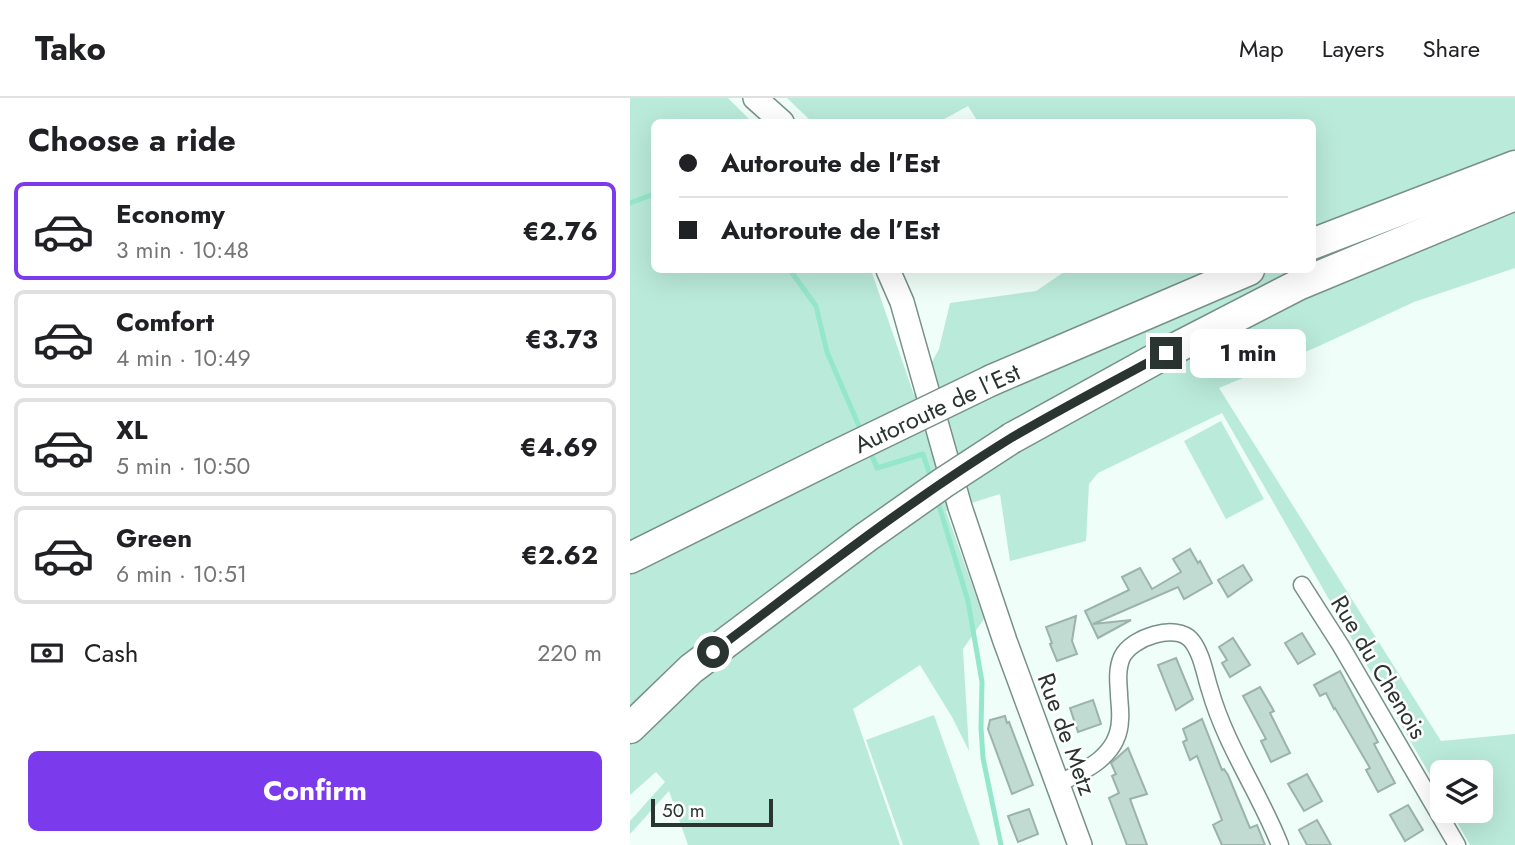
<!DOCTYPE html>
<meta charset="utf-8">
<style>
body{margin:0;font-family:Jost,sans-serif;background:#f6f6f6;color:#202124;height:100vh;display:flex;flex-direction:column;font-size:26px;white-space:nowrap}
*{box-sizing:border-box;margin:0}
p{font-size:23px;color:#757577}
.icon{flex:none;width:38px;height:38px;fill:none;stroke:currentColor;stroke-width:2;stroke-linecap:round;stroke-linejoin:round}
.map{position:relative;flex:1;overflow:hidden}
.sheet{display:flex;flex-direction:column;background:#fff;width:630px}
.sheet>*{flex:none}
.banner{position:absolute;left:21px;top:21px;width:665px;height:154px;border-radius:10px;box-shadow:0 7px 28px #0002;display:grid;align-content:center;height:154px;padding:0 28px;background:#fff}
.buttons{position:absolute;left:800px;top:662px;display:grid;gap:14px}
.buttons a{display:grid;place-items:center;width:63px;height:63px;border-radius:10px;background:#fff;box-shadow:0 7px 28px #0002;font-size:35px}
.scale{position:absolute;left:21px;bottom:18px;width:122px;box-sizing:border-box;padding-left:7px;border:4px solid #2a3430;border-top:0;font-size:19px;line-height:24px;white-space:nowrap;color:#2a3430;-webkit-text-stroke:5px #fff;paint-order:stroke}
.end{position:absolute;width:32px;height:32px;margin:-16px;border:9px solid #2a3430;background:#fff;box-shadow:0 0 0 4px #fff}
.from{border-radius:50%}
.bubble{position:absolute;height:49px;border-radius:10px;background:#fff;box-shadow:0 7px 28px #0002;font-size:23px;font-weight:700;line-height:49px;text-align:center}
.banner b{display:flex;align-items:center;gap:24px;height:66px;font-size:26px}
.banner b+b{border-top:2px solid #e0e0e0}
.banner i{width:18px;height:18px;background:#202124}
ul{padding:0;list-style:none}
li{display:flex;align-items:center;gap:21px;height:98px;margin:0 14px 10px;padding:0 14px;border:4px solid #e0e0e0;border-radius:10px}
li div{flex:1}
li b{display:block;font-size:26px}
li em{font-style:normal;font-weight:700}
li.active{border-color:#7c3aed}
li>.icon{width:63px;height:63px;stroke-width:1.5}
h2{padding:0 28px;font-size:32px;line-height:84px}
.pay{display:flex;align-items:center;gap:18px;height:77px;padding:0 28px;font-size:26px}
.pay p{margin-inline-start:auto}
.primary-button{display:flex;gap:14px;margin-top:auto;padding:14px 28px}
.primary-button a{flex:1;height:80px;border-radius:10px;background:#7c3aed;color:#fff;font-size:28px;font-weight:700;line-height:80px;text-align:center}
header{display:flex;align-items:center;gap:42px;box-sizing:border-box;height:98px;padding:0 35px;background:#fff;border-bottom:2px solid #e0e0e0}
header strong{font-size:33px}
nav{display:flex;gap:38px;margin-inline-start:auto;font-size:24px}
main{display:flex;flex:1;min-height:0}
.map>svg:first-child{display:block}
</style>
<header>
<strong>Tako</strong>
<nav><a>Map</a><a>Layers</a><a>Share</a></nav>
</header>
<main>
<section class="sheet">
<h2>Choose a ride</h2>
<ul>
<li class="active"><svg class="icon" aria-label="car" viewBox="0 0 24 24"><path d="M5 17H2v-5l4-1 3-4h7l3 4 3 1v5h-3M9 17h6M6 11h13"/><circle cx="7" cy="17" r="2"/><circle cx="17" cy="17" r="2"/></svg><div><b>Economy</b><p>3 min · 10:48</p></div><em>€2.76</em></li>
<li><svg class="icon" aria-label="car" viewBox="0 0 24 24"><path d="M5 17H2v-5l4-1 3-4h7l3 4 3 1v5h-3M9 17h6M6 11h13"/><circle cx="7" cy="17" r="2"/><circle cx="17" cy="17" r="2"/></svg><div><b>Comfort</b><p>4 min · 10:49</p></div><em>€3.73</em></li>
<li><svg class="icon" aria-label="car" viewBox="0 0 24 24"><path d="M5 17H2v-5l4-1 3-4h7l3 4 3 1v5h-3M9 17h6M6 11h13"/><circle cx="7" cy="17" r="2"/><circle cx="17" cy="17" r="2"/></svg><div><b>XL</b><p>5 min · 10:50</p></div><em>€4.69</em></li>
<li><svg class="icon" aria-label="car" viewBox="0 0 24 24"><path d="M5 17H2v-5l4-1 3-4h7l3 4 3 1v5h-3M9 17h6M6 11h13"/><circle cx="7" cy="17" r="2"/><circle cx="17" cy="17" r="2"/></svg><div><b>Green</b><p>6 min · 10:51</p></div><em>€2.62</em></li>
</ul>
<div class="pay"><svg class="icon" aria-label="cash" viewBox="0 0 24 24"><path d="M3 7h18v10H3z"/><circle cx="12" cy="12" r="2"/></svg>Cash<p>220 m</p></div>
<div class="primary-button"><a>Confirm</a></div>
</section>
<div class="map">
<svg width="885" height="747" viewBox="0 0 885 747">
<rect width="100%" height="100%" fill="#effef8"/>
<g fill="#baeada">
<polygon points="0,0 98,0 122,24 24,24 24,172 241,172 284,297 309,251 320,205 406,193 437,172 682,172 682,24 348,24 338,8 309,24 182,24 157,0 885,0 885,170 784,204 687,249 589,290 811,643 885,636 885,747 840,747 820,712 850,712 850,674 812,674 812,698 592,315 468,375 459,386 456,443 380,463 370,396 316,413 354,521 333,551 339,653 322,619 290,567 223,611 270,747 58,747 39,693 0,736 0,723 35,684 26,674 0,697"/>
<polygon points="591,323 634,401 596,421 554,343"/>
<polygon points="304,617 350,747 273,747 236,642"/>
</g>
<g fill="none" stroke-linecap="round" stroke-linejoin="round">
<g stroke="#95e7cc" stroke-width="5">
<polyline points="0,105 24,96"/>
<polyline points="160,172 186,208 197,254 232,335"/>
<polyline points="239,350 247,370 293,356 301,381"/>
<polyline points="307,401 338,503 352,584 351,630 353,660 371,747"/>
</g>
</g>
<g fill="#c2dbd2" stroke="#9bb3ab" stroke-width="2">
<polygon points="560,451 568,465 570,463 582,485 554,501 548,489 463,526 501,522 468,540 455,513 499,492 492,479 510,470 522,491 551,474 543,461"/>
<polygon points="613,467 622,482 598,499 588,482"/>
<polygon points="446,518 442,543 447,556 427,563 420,546 422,545 416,529"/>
<polygon points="672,535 685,556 668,566 655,545"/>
<polygon points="603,540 620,567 600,579 592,565 597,562 589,549"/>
<polygon points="546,560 563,601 546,612 528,567"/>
<polygon points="710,573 748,644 744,646 765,685 748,694 736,672 740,670 705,610 704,611 696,595 690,598 684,587"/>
<polygon points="630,589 644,613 640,615 660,655 641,664 631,643 636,641 613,598"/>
<polygon points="463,602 471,626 448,634 440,610"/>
<polygon points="375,618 377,625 379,624 403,687 382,696 358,631 360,622"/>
<polygon points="572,621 592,672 594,671 598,677 620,730 627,727 635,747 592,747 583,727 592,722 567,658 560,662 553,644 557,642 553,631"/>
<polygon points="498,650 517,696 500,701 517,747 497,747 479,700 489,695 482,678 486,676 481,665"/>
<polygon points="677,676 692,703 674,713 658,686"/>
<polygon points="778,707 793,732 775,743 760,717"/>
<polygon points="399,711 408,736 388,744 378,718"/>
<polygon points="687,722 701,747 677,747 669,732"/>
</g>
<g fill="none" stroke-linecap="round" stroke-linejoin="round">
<g stroke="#789087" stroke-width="19">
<g id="street">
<polyline points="672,487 711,548 827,747"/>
<path d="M427,686C455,673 489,658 490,622C491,613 489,604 489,595C488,583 487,570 492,559C502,539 546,525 561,542C572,555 575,577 580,592C596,648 629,694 650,747"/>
</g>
</g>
<g stroke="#789087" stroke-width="26">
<g id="secondary">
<polyline points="125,0 152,24"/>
<polyline points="258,172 272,204 330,409 375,543 450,747"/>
</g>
</g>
<g stroke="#789087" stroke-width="33">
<g id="highway">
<polyline points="682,146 885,68"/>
<polyline points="362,282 619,172"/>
<polyline points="382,340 536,255 668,187 885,97"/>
<polyline points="0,460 203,359"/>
<polyline points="0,630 61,571 235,440"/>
</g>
</g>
<use href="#street" stroke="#fff" stroke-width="16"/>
<use href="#secondary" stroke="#fff" stroke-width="23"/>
<use href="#highway" stroke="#fff" stroke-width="30"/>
<g stroke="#789087" stroke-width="33" stroke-linecap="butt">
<g id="highway-bridge">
<polyline points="203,359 362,282"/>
<polyline points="235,440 313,385 382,340"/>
</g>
</g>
<use href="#highway-bridge" stroke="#fff" stroke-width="30"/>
</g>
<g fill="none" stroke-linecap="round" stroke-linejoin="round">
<path stroke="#2a3430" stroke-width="9" d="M83,554C180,481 277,404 381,340C432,310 484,283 536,255"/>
</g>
<g text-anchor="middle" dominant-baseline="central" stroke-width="5" stroke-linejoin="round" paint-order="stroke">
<g font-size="24" fill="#2a3430" stroke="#fff">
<text transform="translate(307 310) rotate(-25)">Autoroute de l’Est</text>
<text transform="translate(749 569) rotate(59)">Rue du Chenois</text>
<text transform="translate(437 636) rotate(70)">Rue de Metz</text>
</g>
</g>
</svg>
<div class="buttons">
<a><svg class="icon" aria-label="layers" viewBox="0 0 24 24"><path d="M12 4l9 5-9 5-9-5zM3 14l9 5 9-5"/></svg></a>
</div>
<div class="scale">50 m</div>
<i class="end from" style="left:83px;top:554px"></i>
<i class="end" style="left:536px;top:255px"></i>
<div class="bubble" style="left:560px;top:231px;width:116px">1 min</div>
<div class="banner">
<b><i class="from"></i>Autoroute de l’Est</b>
<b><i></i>Autoroute de l’Est</b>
</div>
</div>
</main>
